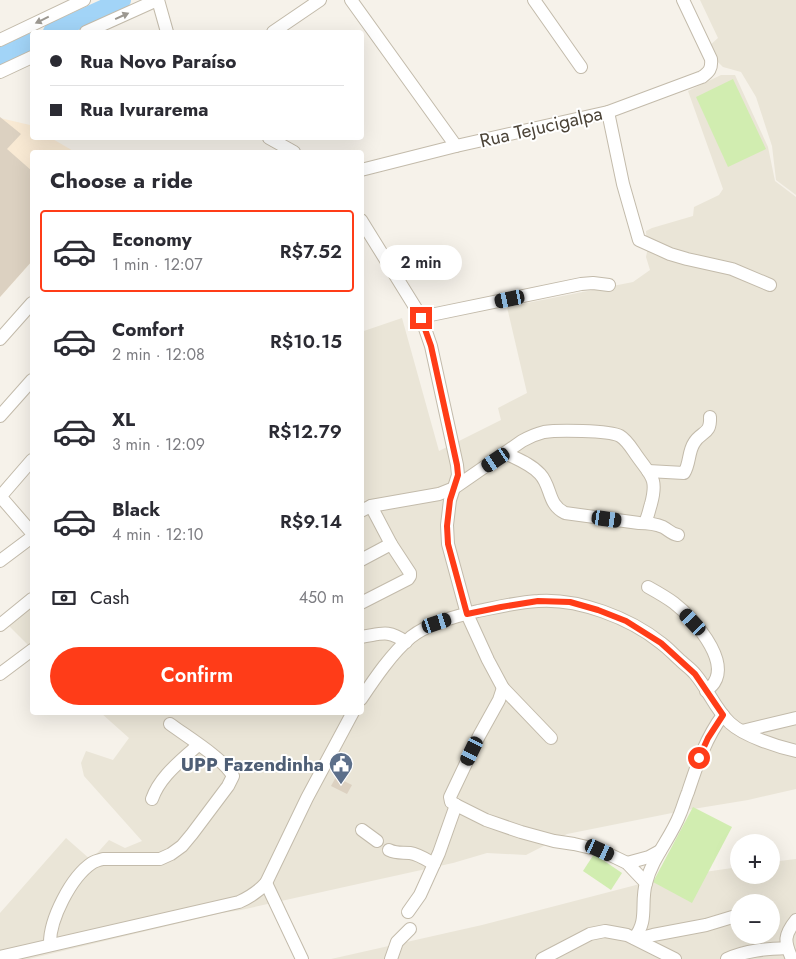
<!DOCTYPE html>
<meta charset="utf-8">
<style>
body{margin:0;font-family:Jost,sans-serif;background:#f2f2f3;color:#2b2b33;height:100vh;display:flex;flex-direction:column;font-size:19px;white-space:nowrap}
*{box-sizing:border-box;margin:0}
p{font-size:16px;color:#7c7c81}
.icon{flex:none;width:28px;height:28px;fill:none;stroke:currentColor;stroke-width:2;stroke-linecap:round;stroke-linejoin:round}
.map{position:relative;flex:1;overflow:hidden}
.drawer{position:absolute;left:30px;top:150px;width:334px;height:565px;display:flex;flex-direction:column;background:#fff;border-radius:5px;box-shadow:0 5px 20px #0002}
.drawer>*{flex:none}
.banner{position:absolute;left:30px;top:30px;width:334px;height:110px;border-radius:5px;box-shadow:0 5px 20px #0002;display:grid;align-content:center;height:110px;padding:0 20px;background:#fff}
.tools{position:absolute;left:730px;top:834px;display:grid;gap:10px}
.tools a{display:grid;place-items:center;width:50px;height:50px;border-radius:50%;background:#fff;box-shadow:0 5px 20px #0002;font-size:25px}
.end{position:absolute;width:22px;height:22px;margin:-11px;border:6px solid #ff3c18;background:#fff;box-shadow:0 0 0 2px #fff}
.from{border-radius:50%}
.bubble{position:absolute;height:35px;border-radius:18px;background:#fff;box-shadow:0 5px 20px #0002;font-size:16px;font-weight:600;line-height:35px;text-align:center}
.car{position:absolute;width:15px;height:30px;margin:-15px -8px;border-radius:6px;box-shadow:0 0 4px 1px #0007;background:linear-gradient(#222 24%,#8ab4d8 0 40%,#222 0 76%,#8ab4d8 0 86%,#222 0)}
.banner b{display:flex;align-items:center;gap:18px;height:48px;font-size:19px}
.banner b+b{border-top:1px solid #e1e1e2}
.banner i{width:12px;height:12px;background:#2b2b33}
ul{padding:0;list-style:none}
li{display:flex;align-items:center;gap:15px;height:82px;margin:0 10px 8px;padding:0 10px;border:2px solid transparent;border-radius:5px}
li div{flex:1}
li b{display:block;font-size:19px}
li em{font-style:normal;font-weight:600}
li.active{border-color:#ff3c18}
li>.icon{width:45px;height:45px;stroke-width:1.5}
h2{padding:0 20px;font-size:22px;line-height:60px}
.pay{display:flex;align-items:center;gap:12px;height:55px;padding:0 20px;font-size:19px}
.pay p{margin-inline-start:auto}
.button{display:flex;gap:10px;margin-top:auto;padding:10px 20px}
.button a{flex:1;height:58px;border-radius:30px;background:#ff3c18;color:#fff;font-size:20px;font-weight:600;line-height:58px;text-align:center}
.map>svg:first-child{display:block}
</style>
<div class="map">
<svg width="796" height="959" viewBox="0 0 796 959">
<rect width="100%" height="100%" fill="#f6f2ea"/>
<g fill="#eae5d7" fill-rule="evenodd">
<polygon points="700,0 796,0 796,195 776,180 772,146 756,97 741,72 723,67 713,57 708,47 718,38"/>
<polygon points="721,75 735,75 768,147 775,181 796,197 796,789 748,800 687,810 567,834 526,855 487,853 453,863 241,910 222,913 29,959 0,959 0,913 66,838 91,860 109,840 125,848 142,841 84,776 81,763 86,751 113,760 129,738 101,713 361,712 361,332 402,318 439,451 501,420 498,408 527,393 507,307 633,282 650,270 646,257 647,252 646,231 652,228 693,216 694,207 719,195 723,189 688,91"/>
<polygon points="32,602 32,649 7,624"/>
<path d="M796,859V959H331L482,925L663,878L739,867V875H771V862ZM739,902H771V935H739Z"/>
</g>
<polygon fill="#f9ead4" points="0,118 30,125 32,126 32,138 51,138 75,152 32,152 32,261 0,297"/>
<g fill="#d1edb0">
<polygon points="733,79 766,149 728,167 696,97"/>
<polygon points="693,807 732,827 692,903 653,882"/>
<polygon points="594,854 622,873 611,890 583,871"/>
</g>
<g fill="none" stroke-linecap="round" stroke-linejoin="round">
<g stroke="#a2d4f7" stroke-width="18">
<polyline points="52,32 122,0"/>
<polyline points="0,57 32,42"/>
</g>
</g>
<g fill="#dcd1c1">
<polygon points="0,117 21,134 7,149 32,171 32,261 0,297"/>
<polygon points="336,777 352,785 347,794 331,786"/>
</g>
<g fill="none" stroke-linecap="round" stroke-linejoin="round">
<g stroke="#c3bbab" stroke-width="14">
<g id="minor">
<polyline points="158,0 167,32"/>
<polyline points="351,0 456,146"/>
<polyline points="534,0 581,67"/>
<polyline points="86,32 157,0"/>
<polyline points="273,32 320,0"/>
<polyline points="0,40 84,0"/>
<polyline points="0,72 32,57"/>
<polyline points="608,112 623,184 639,240 670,254 687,259 732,269 770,285"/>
<polyline points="269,138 294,152"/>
<path d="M361,170L456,146L608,112L702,77C709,72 712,69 711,59L683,0"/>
<polyline points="361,220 415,307 421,317 431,346 457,465 458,475 450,500 447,525 448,544 467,614 488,660 503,688 551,738"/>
<polyline points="421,317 581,284 593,283 609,285"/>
<polyline points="0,339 32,303"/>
<polyline points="0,416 32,380"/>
<path d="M505,453C517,459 531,464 540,474C552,487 547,504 565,513L639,523C646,523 656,524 663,527C669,530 671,534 678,535"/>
<path d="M648,471L684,473C690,464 688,452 694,443C701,431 711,435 710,417"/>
<polyline points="0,496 32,533"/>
<polyline points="0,497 32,460"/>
<path d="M361,511L371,506L439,494L454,488L522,441C529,437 536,434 544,432C556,430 609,430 620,436C627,440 632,449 637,456C651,476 658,478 651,504C649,510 648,517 645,522"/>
<polyline points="361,560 391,544"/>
<polyline points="0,561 32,537"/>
<path d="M648,587C657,592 666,597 674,603C692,617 730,659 714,683C712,686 709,688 706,691"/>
<polyline points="361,603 408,579 410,576 410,573 391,544 371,506"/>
<polyline points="0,625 32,599"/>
<path d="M361,637C382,634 387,629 406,642"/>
<polyline points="0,674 32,650"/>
<polyline points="503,688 499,700 479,736 450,797 451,802 456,805 486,820 521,832 554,841 574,844 600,850 627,863 646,883"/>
<path d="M361,699C375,678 392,653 411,637C429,623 456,616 478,611C498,607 518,602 538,601C578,598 630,618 661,643C668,648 674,655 681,661C685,665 691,669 695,674C708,689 715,709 730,723C744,736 778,747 796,751"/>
<polyline points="742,731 796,718"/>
<path d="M152,799C160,776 181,761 198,745"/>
<polyline points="362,830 377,841"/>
<path d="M389,850C397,854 403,852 410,853C418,854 427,860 434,864"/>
<polyline points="627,863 649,857 660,851"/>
<polyline points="266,883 302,959"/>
<polyline points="408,912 420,895 439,853 456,805"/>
<path d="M634,938C649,921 640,903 646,883C652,858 671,838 680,814C683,807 685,799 688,792C697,765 705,739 723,715"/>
<polyline points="637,939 653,935 706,925 739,915"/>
<path d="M50,945C49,920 71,877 92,863C95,861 99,860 103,859H160L171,854L182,846L192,834L228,786L233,776C224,759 186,736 170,724"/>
<path d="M0,957L239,902C250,897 258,892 266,883L307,798L353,712"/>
<polyline points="391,959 397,942 410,929"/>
<polyline points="542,959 590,934 605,931 627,935 675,959"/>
<path d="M727,959C747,950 766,949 787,948"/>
<path d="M792,959C784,941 784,935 796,920"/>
</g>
</g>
<use href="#minor" stroke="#fff" stroke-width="12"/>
</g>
<defs><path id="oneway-solid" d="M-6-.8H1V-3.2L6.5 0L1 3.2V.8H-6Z" transform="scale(1.25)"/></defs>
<g fill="#9c9891">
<use href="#oneway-solid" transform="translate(122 16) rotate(-24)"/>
<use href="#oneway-solid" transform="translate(42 20) rotate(154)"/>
</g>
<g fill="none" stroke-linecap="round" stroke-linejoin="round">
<polyline stroke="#ff3c18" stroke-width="6" points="421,318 431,346 457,465 458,475 450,500 447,526 448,544 467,614 501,607 538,601 570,602 598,610 626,621 661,643 695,674 723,715 708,738 699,758"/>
</g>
<defs>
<g id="civic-pin" transform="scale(1.25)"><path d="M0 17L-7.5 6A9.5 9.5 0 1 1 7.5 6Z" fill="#5c6f8a" stroke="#fff"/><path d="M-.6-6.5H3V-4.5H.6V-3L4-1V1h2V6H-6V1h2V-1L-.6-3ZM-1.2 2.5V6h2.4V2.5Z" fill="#fff"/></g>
</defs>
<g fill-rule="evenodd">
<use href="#civic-pin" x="341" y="764"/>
</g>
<g text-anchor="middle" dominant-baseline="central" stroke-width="4" stroke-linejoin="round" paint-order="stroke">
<g font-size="19" fill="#4b4337" stroke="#fff">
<text transform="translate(541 127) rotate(-13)">Rua Tejucigalpa</text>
</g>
<g font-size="19" font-weight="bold" fill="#4e5e75" stroke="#fff" text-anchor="end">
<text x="324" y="764">UPP Fazendinha</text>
</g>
</g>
</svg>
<div class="tools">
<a>+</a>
<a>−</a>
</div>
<i class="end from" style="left:699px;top:758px"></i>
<i class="end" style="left:421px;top:318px"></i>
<div class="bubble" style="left:380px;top:245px;width:82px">2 min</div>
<i class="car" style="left:510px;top:299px;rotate:258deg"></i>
<i class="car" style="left:496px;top:460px;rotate:236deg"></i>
<i class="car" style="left:607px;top:519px;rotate:98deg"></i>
<i class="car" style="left:693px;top:622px;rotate:317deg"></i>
<i class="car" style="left:437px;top:623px;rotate:72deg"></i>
<i class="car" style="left:472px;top:751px;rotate:206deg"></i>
<i class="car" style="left:600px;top:850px;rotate:115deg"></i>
<div class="banner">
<b><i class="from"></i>Rua Novo Paraíso</b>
<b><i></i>Rua Ivurarema</b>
</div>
<section class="drawer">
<h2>Choose a ride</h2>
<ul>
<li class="active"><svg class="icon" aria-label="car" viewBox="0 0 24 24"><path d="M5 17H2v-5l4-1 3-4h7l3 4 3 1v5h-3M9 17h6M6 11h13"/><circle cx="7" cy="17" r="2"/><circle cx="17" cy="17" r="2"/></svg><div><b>Economy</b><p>1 min · 12:07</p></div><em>R$7.52</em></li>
<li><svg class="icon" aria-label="car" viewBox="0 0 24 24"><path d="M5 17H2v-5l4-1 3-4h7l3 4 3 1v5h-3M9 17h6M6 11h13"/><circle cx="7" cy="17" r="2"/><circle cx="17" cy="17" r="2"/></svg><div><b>Comfort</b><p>2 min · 12:08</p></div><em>R$10.15</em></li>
<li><svg class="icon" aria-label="car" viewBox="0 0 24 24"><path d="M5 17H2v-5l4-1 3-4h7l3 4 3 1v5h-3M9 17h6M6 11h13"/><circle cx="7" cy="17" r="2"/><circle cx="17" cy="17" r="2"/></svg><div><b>XL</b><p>3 min · 12:09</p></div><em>R$12.79</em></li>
<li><svg class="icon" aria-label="car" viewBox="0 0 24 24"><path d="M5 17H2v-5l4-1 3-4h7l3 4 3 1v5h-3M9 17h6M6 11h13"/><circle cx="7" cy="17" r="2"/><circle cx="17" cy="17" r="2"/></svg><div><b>Black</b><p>4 min · 12:10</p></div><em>R$9.14</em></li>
</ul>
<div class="pay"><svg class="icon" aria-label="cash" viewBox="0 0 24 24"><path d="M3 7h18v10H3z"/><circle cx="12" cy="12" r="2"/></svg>Cash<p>450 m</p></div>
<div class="button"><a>Confirm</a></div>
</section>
</div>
